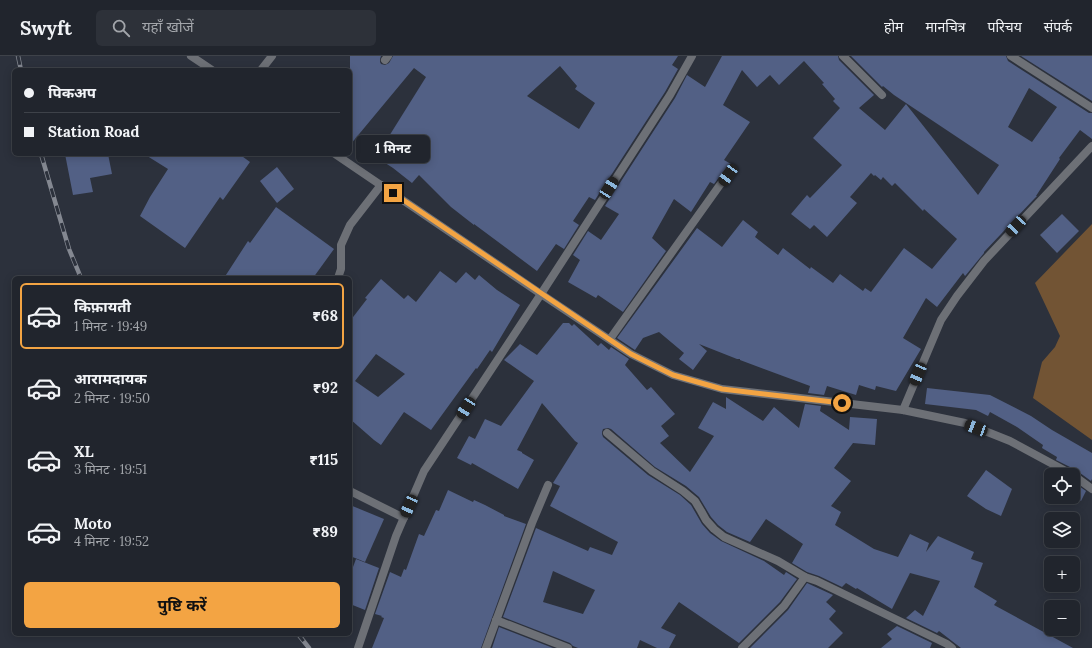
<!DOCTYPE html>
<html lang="hi">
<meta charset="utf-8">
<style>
body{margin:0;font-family:Lora,"Noto Sans Devanagari",serif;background:#2d3139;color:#f1f3f6;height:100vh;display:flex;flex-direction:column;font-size:15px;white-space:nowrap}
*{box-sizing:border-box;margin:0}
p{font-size:13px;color:#a2a5aa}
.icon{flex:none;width:22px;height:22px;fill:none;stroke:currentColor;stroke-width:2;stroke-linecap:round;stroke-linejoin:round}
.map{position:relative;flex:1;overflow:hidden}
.drawer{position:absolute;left:12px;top:220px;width:340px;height:360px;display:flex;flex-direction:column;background:#21252d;border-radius:6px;box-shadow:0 2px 10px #0003,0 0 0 1px #3e4249}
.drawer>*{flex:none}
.hud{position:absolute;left:12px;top:12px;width:340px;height:88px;border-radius:6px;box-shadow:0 2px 10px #0003,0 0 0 1px #3e4249;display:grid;align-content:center;height:88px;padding:0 12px;background:#21252d}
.buttons{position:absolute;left:1044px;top:412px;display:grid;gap:8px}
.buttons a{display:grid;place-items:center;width:36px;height:36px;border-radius:6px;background:#21252d;box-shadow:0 2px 10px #0003,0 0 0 1px #3e4249;font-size:20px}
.end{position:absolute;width:18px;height:18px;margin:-9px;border:5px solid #f3a443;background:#111;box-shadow:0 0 0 2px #111}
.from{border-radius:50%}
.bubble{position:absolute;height:28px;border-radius:6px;background:#21252d;box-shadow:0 2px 10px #0003,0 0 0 1px #3e4249;font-size:13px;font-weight:700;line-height:28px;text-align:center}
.car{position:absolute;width:12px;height:24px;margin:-12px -6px;border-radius:5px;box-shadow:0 0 3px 1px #0007;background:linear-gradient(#222 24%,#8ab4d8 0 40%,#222 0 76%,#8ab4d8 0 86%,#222 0)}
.hud b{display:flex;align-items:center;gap:14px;height:38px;font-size:15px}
.hud b+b{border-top:1px solid #3e4249}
.hud i{width:10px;height:10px;background:#f1f3f6}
ul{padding:7px 0 0;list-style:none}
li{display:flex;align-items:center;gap:12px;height:66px;margin:0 8px 6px;padding:0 4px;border:2px solid transparent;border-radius:6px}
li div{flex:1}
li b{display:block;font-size:15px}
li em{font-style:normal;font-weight:700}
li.selected{border-color:#f3a443}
li>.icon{width:36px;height:36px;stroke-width:1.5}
.button{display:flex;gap:8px;margin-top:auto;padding:8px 12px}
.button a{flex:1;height:46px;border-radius:6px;background:#f3a443;color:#111;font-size:16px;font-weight:700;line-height:46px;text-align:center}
header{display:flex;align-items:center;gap:24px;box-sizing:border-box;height:56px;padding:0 20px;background:#21252d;border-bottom:1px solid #3e4249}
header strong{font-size:19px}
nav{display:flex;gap:22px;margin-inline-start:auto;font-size:14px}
.search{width:280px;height:36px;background:#2d3139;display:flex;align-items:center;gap:10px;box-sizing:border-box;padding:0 14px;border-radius:6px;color:#a2a5aa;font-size:15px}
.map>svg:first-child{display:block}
</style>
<header>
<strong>Swyft</strong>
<div class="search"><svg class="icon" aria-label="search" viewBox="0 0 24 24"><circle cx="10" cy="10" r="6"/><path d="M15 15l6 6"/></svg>यहाँ खोजें</div>
<nav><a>होम</a><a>मानचित्र</a><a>परिचय</a><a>संपर्क</a></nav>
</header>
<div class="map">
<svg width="1092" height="592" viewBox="0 0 1092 592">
<rect width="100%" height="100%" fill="#2c313c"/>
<polygon fill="#725434" points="1092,168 1092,384 1033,342 1042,306 1055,291 1060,280 1035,227"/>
<g fill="#526085" fill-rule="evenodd">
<path d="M350,0H381L380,3V6L381,8L385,9L389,7L393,0H678L672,9L678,13L665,36L595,144L589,141L573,165L579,169L564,193L556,188L537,215L474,168V169L451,151L419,119L412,127L393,112L376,101L426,21L414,12L350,89ZM560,10L577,30L575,33L595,47L579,73L527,40Z"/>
<path d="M722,0H838L839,4L874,39L859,52L885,74L906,48L978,139L999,109L894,39L883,30L882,31L851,0H1006L1008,5L1089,57H1092V83L1080,74L1059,102L1060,103L1036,140H1037L1035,142L984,196V197L966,219L965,220L963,217L937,251L926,242L903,282L921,293L896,335L876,330L875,334L859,329L856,339L827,330L824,339L808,337L810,330L740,304V303H737L699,288L707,295L693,314L679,303L684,297L659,276L643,282L635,294L617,282L676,201L697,172L722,191L743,164L758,176L755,181L778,199L783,192L810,213L811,211L833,227L840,218L863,235L865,232L871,236L904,192L932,213L957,183L924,153L923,155L895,127L892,130L883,121L881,124L875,119L874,120L871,117L850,141L857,147L827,181L814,169L810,173L791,158L807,139L810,142L842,109L813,82L840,52L833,45L835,43L822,28L824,27L804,5L779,29L770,19L757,31L742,14L723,49L750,66L724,104L731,108L728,114L723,116L714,128L710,126L691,156L674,143L652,182L666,195L623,256L598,239L596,242L568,226L580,204L573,199L588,175L601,184L619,158L605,150L675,42L687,19L705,31ZM1029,32L1057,51L1032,86L1008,71Z"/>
<polygon points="1021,0 1092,0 1092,45"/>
<polygon points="65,98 108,98 112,118 90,122 93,136 73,139"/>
<polygon points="144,98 239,98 250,106 223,144 220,141 185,192 140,160 150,141 168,113"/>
<polygon points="277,111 294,133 277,147 260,125"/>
<polygon points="276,151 334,193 313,222 224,222 248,185 250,187"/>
<polygon points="1062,158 1079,175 1057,197 1040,179"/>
<path d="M440,215L456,227L466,216L475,224L479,219L497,234L520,249L492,296L490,294L477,313L476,312L431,374L404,356L381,389L374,384L350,363V265L367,243L365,242L381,223L404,243L408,239L416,246ZM376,298L405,318L378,341L355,325Z"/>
<path d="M563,267H569L572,270L574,268L598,290L601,287L609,294L611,291L629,303L625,309L647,334L651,331L675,358L661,370L669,380L660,387L690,416L714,380L698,372L713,346L726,353V341L763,365L774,351L799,372L805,348L821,350L820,355L849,374L850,361L877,363L875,389L853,387L834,412L851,425L831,450L841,456L835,469L874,493L898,501L910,478L929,487L926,496L938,480L974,496L971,503L983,507L974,531L997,545L994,549L1073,592H961L939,575L937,577L906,562L915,554L923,560L940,525L910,517L892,553L857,532L856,533L846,527L842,531L819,520L807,516L792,507L803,488L766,463L750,486L727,476L718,469L711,461L699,441L686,430L655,411L611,373L608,372L603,373L602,376V378L603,381L648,419L680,439L691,449L702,468L710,477L721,485L764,505L784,519L786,516L797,523L780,546L739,587L679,546L661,572L676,579L669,592H657L640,584L637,592H578L573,590L570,587L503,561L536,472L588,495L590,491L612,499L618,486L550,450L560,430L553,427L578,387L575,385L542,347L517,394L522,396V397L534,404L518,433L472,407L471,409L457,402L469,380L475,383L485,363L501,370L534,325L504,304L520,288L537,299ZM553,515L595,534L583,558L543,546Z"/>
<polygon points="927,332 990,339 1031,360 1052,374 1092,397 1092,423 1091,425 1076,414 1056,404 1057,401 1042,392 1043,389 1017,371 990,356 988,360 976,354 925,348"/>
<polygon points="1051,413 1061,419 1051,419 1051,429 1044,426"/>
<polygon points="986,414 1012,433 1001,460 986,453 967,440"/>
<polygon points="1073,426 1086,435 1081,445 1073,441"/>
<polygon points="448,434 473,446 474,444 485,449 504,459 504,460 526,468 481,592 372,592 384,562 381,561 382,560 375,558 390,516 401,521 404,513 406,514 419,478 424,480 436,454 439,455"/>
<polygon points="350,449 384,463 365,506 350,500"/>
<polygon points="356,503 379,512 365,554 350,548 350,519"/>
<polygon points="807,527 833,539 826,546 836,555 829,563 843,577 828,592 750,592 788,554"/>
<polygon points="897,570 932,587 930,592 881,592 892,583 887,578"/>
<polygon points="499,571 553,592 492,592"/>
</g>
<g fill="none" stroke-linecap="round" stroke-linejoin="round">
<g stroke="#6d7076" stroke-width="8">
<polyline points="843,0 882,39"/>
<polyline points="1011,0 1092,52"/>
<polyline points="385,4 388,0"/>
<polyline points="261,14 272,0"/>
<polyline points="338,222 341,213 341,189 350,169 381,129"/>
<polyline points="541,238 631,298 673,319 722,333 903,354 965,367 1010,385 1073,419"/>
<polyline points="610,283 727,119"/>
<polyline points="903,354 941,264 957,240 984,205 1092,90"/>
<polyline points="607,377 652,415 683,435 695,445 701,455 706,464 714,473 724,481 778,505 805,521 817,525 947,588 952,592"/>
<polyline points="1073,419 1092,433"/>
<polyline points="350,435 404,462"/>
<polyline points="496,564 568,592"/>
<polyline points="486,592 532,467 548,429"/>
<polyline points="742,592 784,550 805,521"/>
</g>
<g stroke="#6d7076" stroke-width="8">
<polyline points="191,0 212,14"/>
<polyline points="335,98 541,238"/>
<polyline points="358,592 396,480 424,415 541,238 670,39 692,0"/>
</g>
<g stroke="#848891" stroke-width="4.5">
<g id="rail">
<polyline points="18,0 21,14"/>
<polyline points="41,98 69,193 81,222"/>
<polyline points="298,578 309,592"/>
</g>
</g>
<use href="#rail" stroke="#2c313c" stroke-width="3" stroke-dasharray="9" stroke-linecap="butt"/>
</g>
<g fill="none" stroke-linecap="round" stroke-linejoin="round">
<polyline stroke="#f3a443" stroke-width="5" points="393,137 631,298 673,319 722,333 842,347"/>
</g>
</svg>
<div class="buttons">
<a><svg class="icon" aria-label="locate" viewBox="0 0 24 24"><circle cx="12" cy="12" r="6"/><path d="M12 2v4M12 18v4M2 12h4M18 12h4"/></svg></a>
<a><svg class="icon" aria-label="layers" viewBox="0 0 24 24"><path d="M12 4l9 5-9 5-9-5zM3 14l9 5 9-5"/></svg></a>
<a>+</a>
<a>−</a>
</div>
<i class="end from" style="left:842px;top:347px"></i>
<i class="end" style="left:393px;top:137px"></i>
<div class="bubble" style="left:356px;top:79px;width:74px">1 मिनट</div>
<i class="car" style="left:728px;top:119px;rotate:216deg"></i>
<i class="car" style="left:609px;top:132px;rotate:33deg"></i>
<i class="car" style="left:1016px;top:170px;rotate:223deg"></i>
<i class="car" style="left:918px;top:318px;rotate:203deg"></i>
<i class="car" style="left:466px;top:352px;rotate:213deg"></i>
<i class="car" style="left:976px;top:372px;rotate:291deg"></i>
<i class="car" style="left:409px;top:450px;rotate:204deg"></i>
<div class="hud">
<b><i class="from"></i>पिकअप</b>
<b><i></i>Station Road</b>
</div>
<section class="drawer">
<ul>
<li class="selected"><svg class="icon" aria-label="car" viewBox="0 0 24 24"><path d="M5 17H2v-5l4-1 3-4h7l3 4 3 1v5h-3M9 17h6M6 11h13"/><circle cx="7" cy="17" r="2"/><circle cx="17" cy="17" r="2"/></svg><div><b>किफ़ायती</b><p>1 मिनट · 19:49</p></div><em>₹68</em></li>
<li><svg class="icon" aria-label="car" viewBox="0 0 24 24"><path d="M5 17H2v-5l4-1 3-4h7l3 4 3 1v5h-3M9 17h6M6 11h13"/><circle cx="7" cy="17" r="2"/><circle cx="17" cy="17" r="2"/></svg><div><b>आरामदायक</b><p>2 मिनट · 19:50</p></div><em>₹92</em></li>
<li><svg class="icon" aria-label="car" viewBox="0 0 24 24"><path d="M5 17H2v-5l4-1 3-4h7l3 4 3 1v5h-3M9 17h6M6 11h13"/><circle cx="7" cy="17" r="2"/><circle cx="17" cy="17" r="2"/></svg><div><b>XL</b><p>3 मिनट · 19:51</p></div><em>₹115</em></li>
<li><svg class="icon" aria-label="car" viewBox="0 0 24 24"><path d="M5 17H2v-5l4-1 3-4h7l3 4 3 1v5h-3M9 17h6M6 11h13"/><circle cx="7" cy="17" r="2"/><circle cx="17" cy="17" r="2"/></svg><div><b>Moto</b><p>4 मिनट · 19:52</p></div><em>₹89</em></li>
</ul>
<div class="button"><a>पुष्टि करें</a></div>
</section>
</div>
